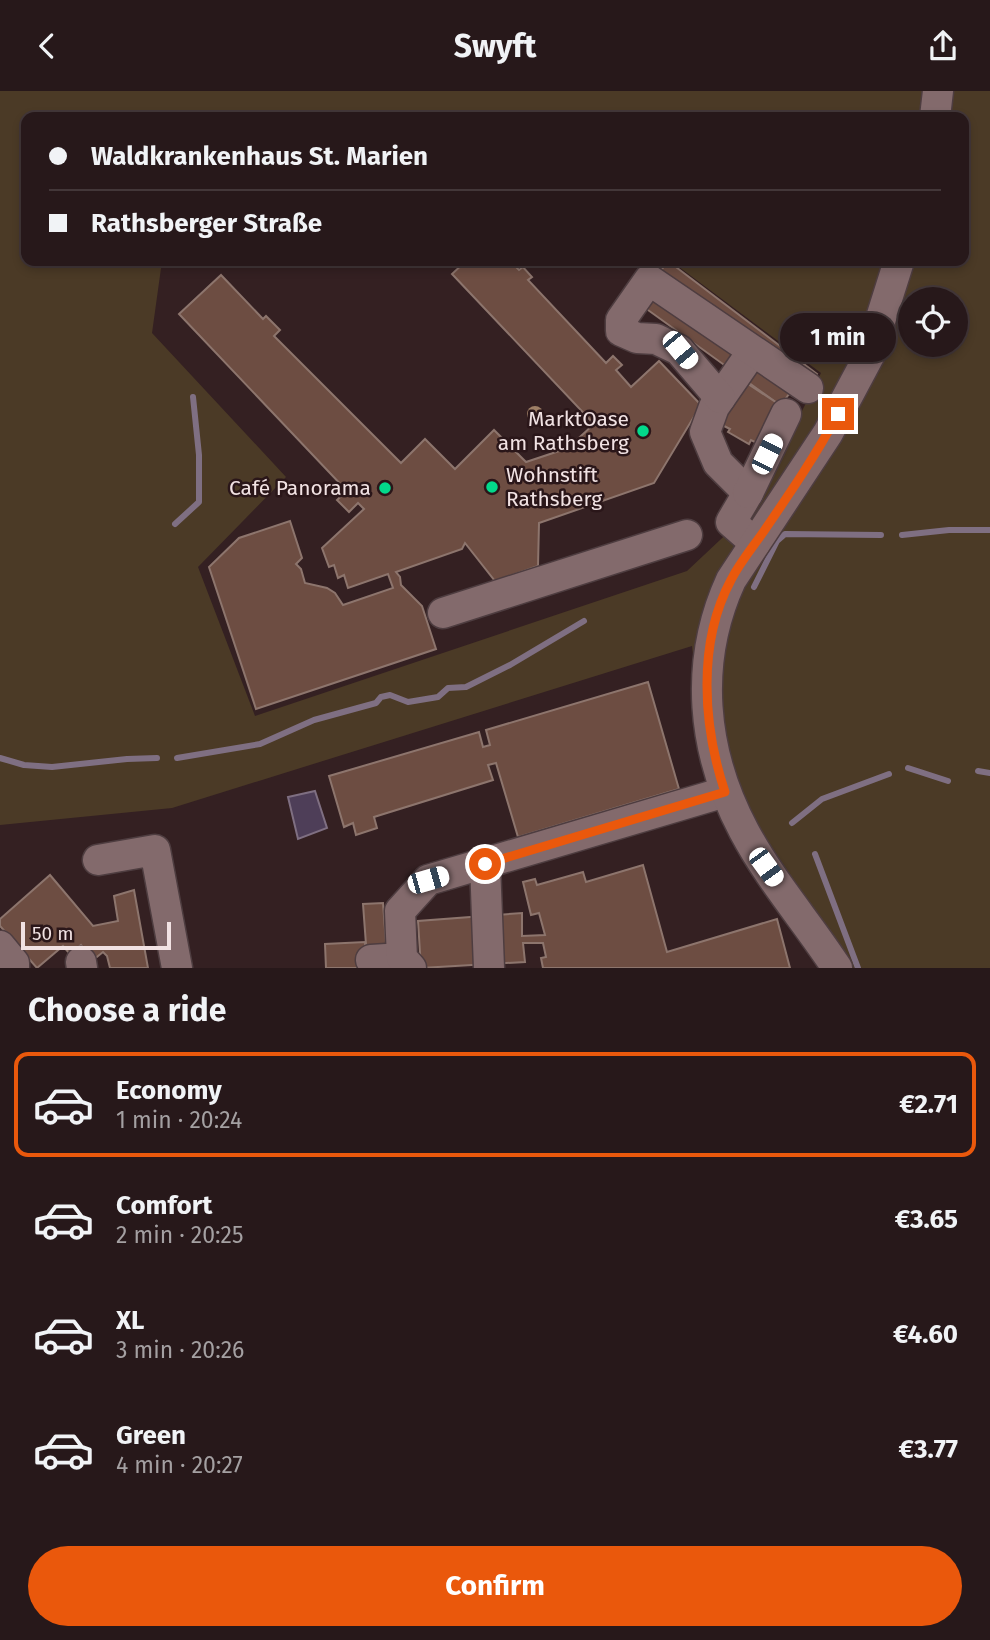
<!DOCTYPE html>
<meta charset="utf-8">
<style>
body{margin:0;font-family:"Fira Sans",sans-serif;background:#332527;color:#f1f3f6;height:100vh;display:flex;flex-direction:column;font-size:26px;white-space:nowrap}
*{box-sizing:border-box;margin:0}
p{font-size:23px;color:#a4a0a2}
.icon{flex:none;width:38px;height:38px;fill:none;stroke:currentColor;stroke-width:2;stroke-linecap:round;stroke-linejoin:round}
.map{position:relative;height:877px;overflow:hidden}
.details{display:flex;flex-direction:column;background:#27181a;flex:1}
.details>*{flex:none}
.guide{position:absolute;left:21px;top:21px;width:948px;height:154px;border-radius:14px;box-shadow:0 4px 10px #0003,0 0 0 2px #433739;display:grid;align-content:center;height:154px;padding:0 28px;background:#27181a}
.tools{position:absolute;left:898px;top:196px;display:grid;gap:14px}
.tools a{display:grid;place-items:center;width:70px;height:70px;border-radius:50%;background:#27181a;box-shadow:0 4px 10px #0003,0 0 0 2px #433739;font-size:35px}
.scale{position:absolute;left:21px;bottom:18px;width:150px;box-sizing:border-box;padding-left:7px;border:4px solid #f1e2e3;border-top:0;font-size:19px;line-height:24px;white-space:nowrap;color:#f1e2e3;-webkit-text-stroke:5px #2a1619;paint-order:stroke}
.end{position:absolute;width:32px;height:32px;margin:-16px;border:9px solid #ea580c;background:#fff;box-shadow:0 0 0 4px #fff}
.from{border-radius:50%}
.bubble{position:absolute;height:49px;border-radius:24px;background:#27181a;box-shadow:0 4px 10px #0003,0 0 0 2px #433739;font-size:23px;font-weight:700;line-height:49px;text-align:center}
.car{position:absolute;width:21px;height:42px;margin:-21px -10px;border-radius:9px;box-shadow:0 0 5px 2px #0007;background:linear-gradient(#fff 24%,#345 0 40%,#fff 0 76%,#345 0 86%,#fff 0)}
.guide b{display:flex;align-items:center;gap:24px;height:66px;font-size:26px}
.guide b+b{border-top:2px solid #433739}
.guide i{width:18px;height:18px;background:#f1f3f6}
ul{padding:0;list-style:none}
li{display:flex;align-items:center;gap:21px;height:105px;margin:0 14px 10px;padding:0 14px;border:4px solid transparent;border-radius:14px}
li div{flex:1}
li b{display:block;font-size:26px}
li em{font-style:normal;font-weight:700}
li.on{border-color:#ea580c}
li>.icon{width:63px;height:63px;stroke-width:1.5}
h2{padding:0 28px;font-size:32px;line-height:84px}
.cta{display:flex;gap:14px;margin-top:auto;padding:14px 28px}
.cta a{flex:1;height:80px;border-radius:42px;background:#ea580c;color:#fff;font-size:28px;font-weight:700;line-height:80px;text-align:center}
header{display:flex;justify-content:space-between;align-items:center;height:91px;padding:0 28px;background:#27181a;font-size:32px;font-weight:700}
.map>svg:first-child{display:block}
</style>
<header><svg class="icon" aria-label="back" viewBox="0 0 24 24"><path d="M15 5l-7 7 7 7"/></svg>Swyft<svg class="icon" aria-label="share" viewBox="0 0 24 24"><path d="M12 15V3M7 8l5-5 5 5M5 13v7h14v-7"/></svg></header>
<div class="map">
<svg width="990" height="877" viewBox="0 0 990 877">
<rect width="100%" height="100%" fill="#342022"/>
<path fill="#4b3a26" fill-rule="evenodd" d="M0,0H990V877H826L778,806L697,600L692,555L172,717L0,734ZM26,26H964V170H671L821,282L753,418L687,480L255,625L198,476L286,386L152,242L162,170H26ZM910,208H956V254H910Z"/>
<polygon fill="#4e3e58" stroke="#7f6f82" stroke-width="2" points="315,700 327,737 298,748 288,706"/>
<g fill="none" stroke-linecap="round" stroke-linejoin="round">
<g stroke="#7f6f82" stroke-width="6">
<polyline points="175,433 199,411 199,364 193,306"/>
<polyline points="902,444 949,439 990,439"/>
<polyline points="754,496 777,450 785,443 881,444"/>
<polyline points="0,667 24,674 52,676 127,668 157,667"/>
<polyline points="177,667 260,653 314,629 376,612 381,606 390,604 408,611 438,606 448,597 466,596 510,574 584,530"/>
<polyline points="908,677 948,690"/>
<polyline points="978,680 990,682"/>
<polyline points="792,732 822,708 889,683"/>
<polyline points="815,763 858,877"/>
</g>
</g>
<g fill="#6d4d42" stroke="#8d756d" stroke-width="2">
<polygon points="466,170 510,170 519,179 523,176 532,186 528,189 606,272 613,265 622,274 616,279 631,296 659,270 701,314 654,392 539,432 538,475 495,490 465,452 462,458 396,481 400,486 401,494 422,515 436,558 256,618 209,476 239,447 290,430 302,467 296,473 301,478 305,492 327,497 335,502 343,514 393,497 388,483 348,497 344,484 338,487 334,474 329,476 322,457 364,418 358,412 349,421 337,409 347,400 179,223 221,184 263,228 266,225 280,239 274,245 401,372 425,348 455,378 494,339 526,371 568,357 594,333 452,183"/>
<polygon points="668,170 817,283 803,311 789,303 781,314 777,312 641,214 647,199"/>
<polygon points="742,289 777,312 761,354 751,349 749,353 728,341 730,338 720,333"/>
<polygon points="648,591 679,698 518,746 496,672 488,674 493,689 374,726 377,737 356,744 353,732 344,736 329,685 479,641 483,656 490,654 486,639"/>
<polygon points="643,774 667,861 777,828 790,877 543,877 541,867 546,866 543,852 523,852 525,871 421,877 418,830 522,822 522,845 545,844 539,822 531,824 523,791 535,788 537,794 583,781 586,791"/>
<polygon points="50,784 93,835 118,830 114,805 134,799 148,877 110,877 107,865 103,861 93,869 81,854 70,863 63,855 37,877 0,835 0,828"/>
<polygon points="383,812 387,865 367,867 363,813"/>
<polygon points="365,851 366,877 326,877 325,853"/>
</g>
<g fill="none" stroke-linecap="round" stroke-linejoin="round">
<g stroke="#4e3d40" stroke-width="33">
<g id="minor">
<polyline points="935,26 938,0"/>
<polyline points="752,261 714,316 705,341 718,372 748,402 731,431 755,452"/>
<polyline points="720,307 679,259 656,248 637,247 621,240 621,229 649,189 808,297"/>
<polyline points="748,402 786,323"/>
<polyline points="443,522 687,444"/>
<polyline points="98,769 155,759 177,877"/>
<polyline points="485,773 489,877"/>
<polyline points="0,855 14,872 14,877"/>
<polyline points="371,869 402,867"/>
<polyline points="81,871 82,877"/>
<polyline points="411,877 402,867 400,820 428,789 725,701"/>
<path d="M837,877C807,831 770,789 744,740C702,661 693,572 731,489L828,342L869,265L899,170"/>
</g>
</g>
<use href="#minor" stroke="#836a6c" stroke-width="30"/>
</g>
<circle fill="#9e7f66" cx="535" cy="323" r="8"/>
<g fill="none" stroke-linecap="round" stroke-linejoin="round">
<path stroke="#ea580c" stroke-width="9" d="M485,773L725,701C703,635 697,552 731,489C740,471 753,456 764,440C790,402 816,364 838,323"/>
</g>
<g fill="#03d98b" stroke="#2a1619" stroke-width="2.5">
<circle cx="643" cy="340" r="7"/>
<circle cx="492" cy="396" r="7"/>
<circle cx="385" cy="397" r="7"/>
</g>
<g text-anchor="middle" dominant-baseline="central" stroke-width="5" stroke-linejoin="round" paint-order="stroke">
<g font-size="21" fill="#f1e2e3" stroke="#2a1619" text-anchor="end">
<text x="629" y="328">MarktOase<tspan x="629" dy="24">am Rathsberg</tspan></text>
<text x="506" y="384" text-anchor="start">Wohnstift<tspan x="506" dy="24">Rathsberg</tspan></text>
<text x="371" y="397">Café Panorama</text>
</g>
</g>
</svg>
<div class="tools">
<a><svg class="icon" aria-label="locate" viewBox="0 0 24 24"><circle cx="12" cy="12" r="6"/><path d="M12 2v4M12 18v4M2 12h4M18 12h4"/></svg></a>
</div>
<div class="scale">50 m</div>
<i class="end from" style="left:485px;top:773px"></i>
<i class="end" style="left:838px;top:323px"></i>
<div class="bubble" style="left:780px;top:222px;width:116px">1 min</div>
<i class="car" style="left:680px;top:259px;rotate:140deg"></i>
<i class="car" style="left:767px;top:363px;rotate:26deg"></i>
<i class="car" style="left:766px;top:776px;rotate:144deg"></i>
<i class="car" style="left:428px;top:789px;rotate:74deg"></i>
<div class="guide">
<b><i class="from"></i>Waldkrankenhaus St. Marien</b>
<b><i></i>Rathsberger Straße</b>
</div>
</div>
<section class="details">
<h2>Choose a ride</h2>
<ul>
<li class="on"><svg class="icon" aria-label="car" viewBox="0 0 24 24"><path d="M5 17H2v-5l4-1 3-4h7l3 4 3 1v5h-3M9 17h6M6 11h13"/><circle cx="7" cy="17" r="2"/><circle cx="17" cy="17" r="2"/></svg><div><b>Economy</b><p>1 min · 20:24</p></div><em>€2.71</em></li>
<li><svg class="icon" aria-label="car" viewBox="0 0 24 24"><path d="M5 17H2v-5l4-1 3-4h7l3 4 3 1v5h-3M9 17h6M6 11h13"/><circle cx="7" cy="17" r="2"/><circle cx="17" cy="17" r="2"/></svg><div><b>Comfort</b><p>2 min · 20:25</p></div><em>€3.65</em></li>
<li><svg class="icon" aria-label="car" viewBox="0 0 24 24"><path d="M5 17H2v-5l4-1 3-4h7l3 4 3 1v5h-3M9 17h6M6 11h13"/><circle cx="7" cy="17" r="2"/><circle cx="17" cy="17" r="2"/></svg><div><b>XL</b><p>3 min · 20:26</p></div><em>€4.60</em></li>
<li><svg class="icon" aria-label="car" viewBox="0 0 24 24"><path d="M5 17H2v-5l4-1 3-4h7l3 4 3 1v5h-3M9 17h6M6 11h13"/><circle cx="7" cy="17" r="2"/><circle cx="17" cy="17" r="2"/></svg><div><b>Green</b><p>4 min · 20:27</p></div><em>€3.77</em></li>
</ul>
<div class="cta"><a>Confirm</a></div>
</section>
